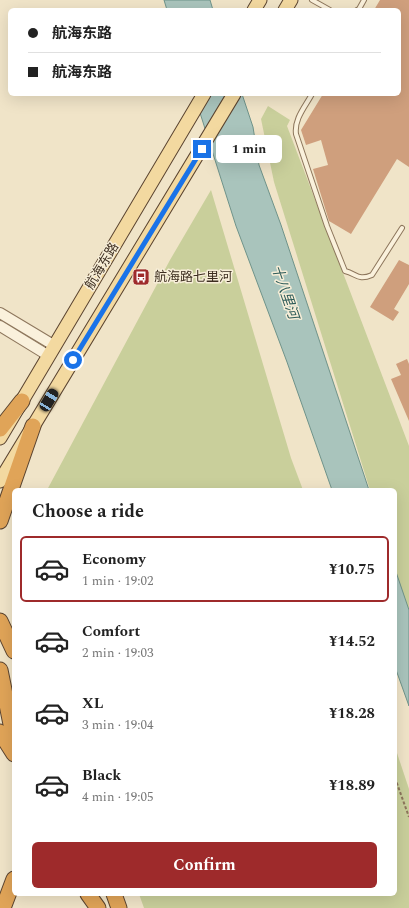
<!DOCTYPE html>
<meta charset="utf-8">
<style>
body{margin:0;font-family:Spectral,"Noto Sans SC",serif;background:#f6f6f6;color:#222;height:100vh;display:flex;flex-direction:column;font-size:15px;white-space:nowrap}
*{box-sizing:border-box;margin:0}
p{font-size:13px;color:#767676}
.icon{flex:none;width:22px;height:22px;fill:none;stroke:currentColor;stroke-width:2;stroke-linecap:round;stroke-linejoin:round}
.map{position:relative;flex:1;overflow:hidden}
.sheet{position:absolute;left:12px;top:488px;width:385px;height:408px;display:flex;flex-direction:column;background:#fff;border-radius:6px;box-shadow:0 4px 16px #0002}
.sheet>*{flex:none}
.top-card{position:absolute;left:8px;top:8px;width:393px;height:88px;border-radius:6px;box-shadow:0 4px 16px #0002;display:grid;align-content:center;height:88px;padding:0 20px;background:#fff}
.end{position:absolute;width:18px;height:18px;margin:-9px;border:5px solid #1a73e8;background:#fff;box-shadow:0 0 0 2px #fff}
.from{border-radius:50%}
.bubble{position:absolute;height:28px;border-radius:6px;background:#fff;box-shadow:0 4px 16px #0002;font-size:13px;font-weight:700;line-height:28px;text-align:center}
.car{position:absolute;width:12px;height:24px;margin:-12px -6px;border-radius:5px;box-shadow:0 0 3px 1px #0007;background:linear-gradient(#222 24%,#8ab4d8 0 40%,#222 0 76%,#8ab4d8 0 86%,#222 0)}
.top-card b{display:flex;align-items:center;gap:14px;height:38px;font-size:15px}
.top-card b+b{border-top:1px solid #e0e0e0}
.top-card i{width:10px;height:10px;background:#222}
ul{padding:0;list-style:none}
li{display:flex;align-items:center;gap:12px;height:66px;margin:0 8px 6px;padding:0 12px;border:2px solid transparent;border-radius:6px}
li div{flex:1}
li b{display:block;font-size:15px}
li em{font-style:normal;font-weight:700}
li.active{border-color:#9e2a2b}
li>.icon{width:36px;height:36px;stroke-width:1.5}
h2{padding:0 20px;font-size:18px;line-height:48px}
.action{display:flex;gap:8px;margin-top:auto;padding:8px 20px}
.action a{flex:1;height:46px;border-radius:6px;background:#9e2a2b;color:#fff;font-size:16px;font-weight:700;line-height:46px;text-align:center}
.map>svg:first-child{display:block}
</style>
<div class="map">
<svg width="409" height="908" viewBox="0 0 409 908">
<rect width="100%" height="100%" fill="#f0e4c8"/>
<g fill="#c9cf9b">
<polygon points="268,106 290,120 287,126 409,446 409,617 395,572 395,490 370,490 274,182 261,119"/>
<polygon points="211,190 291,458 303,490 47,490 170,260"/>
<polygon points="395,747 409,789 409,908 144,908 139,894 395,894"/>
</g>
<g fill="#a9c4bc" stroke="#6f938a">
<polygon points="164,0 210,0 213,10 167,10"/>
<polygon points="194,94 242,94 253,127 259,165 281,225 369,490 332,490 287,362 236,226"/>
<polygon points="395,569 409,610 409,706 395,667"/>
</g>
<g fill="#cf9f7d">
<polygon points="380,0 409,0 409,167 397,159 351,234 329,221 313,169 328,165 321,140 306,145 301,130 323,94 399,94 399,10 374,10"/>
<polygon points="399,260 409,265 409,284 394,309 399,312 393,321 370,307"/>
<polygon points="407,359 409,364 409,421 391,379 401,375 396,364"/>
</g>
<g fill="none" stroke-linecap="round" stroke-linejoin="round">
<g stroke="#8d765c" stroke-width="6">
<g id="service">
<polyline points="312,0 330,10"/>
<polyline points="357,10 359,9 364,0"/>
<path d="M312,94C305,107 294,119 296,134L327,226L345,271C357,274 358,281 372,275L402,228"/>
</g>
</g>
<g stroke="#8d765c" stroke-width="12">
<g id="tertiary">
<polyline points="0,313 55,346"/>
<polyline points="0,326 49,356"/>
</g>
</g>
<g stroke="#5b4430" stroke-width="15">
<g id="primary">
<polyline points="254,10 260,0"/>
<polyline points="285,10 291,0"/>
<polyline points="0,438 204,94"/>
<polyline points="0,481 234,94"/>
</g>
</g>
<g stroke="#5b4430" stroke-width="17">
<g id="motorway">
<polyline points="0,429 22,401"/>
<polyline points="0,521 33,426"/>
<polyline points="0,621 14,651"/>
<polyline points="0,670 14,739"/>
<polyline points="0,732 14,754"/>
<polyline points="88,894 98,908"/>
<polyline points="114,894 119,908"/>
<polyline points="3,908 14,879"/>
</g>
</g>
<polyline stroke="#8d765c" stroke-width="2" stroke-dasharray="3 2" stroke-linecap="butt" points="395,778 409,817"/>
<use href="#service" stroke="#faf1dc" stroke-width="4"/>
<use href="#tertiary" stroke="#faf1dc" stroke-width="10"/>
<use href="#primary" stroke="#f3d9a0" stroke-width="13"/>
<use href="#motorway" stroke="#e0a458" stroke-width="15"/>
</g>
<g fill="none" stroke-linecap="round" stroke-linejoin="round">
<polyline stroke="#1a73e8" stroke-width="5" points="73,360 202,149"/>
</g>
<defs>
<g id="bus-square" transform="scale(0.9)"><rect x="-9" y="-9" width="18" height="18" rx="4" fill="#9e2a2b" stroke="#f7eed8"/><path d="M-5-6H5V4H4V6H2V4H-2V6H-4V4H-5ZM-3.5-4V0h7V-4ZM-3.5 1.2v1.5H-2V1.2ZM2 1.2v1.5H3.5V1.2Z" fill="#fff"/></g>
</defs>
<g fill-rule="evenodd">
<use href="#bus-square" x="141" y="277"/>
</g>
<g text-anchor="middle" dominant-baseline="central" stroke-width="3" stroke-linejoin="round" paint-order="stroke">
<g font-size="13" fill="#3d2e20" stroke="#f7eed8">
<text transform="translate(102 266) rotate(-59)">航海东路</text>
</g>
<g font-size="13" fill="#3d2e20" stroke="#f7eed8" text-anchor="start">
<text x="154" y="277">航海路七里河</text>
</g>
<g font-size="14" font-style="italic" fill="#2f5d5a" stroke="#f7eed8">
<text transform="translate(285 292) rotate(71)">十八里河</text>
</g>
</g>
</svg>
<i class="end from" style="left:73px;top:360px"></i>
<i class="end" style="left:202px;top:149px"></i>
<div class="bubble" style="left:216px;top:135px;width:66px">1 min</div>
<i class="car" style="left:49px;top:400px;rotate:31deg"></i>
<div class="top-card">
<b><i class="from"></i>航海东路</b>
<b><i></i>航海东路</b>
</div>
<section class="sheet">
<h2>Choose a ride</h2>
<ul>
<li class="active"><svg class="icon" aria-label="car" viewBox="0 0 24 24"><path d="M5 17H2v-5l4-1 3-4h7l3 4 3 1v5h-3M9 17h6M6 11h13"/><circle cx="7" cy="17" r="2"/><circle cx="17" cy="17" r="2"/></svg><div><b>Economy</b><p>1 min · 19:02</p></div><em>¥10.75</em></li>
<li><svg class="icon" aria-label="car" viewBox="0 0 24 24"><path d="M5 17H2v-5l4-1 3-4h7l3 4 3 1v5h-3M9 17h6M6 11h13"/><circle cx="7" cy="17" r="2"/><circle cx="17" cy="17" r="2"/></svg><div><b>Comfort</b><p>2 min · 19:03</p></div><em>¥14.52</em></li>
<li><svg class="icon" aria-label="car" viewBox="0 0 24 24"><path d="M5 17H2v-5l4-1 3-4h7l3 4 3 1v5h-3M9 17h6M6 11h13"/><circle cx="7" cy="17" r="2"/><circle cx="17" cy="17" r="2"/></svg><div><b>XL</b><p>3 min · 19:04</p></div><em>¥18.28</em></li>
<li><svg class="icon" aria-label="car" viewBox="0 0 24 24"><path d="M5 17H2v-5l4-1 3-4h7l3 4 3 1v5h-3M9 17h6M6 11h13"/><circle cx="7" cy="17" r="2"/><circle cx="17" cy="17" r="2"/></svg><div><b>Black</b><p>4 min · 19:05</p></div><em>¥18.89</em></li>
</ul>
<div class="action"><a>Confirm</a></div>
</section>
</div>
